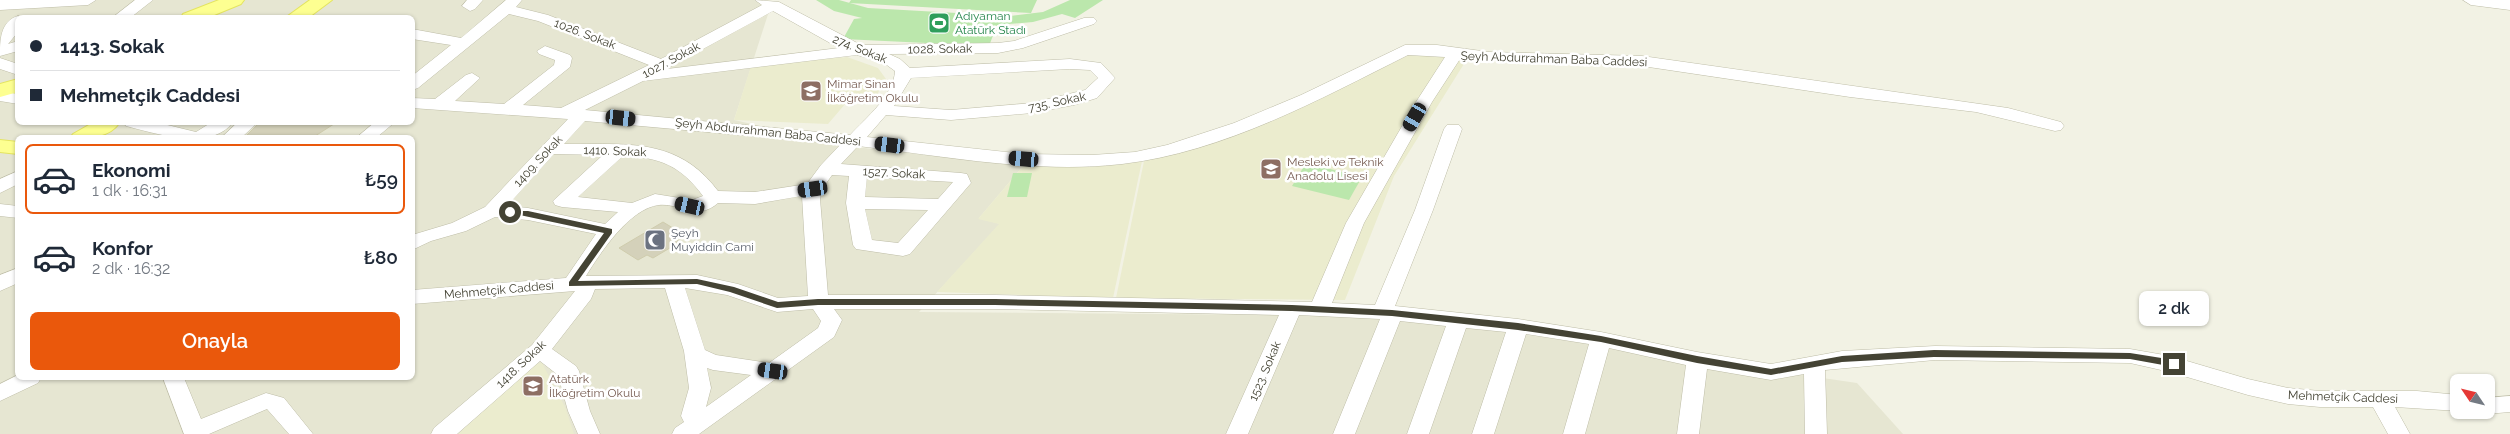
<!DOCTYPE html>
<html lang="tr">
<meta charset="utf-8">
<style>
body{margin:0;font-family:Raleway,sans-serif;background:#f6f6f7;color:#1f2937;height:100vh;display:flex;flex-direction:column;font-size:19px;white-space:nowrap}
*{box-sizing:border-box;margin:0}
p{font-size:16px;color:#747a83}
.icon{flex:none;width:28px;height:28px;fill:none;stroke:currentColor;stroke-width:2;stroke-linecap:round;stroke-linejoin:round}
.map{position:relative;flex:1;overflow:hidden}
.panel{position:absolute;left:15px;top:135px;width:400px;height:245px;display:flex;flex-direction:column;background:#fff;border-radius:8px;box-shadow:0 1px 4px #0004}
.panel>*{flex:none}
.guide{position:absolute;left:15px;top:15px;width:400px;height:110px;border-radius:8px;box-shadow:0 1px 4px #0004;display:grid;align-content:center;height:110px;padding:0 15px;background:#fff}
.needle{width:32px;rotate:305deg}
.controls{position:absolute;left:2450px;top:374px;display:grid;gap:10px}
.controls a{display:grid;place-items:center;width:45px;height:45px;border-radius:8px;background:#fff;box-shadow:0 1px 4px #0004;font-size:25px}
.end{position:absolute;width:22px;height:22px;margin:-11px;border:6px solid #444334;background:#fff;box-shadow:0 0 0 2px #fff}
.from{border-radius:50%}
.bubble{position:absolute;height:35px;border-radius:8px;background:#fff;box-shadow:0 1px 4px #0004;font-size:16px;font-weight:600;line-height:35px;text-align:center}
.car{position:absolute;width:15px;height:30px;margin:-15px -8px;border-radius:6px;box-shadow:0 0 4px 1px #0007;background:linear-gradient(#222 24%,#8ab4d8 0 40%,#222 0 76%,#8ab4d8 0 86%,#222 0)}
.guide b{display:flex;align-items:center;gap:18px;height:48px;font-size:19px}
.guide b+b{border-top:1px solid #e0e1e3}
.guide i{width:12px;height:12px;background:#1f2937}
ul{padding:9px 0 0;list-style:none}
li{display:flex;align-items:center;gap:15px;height:70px;margin:0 10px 8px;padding:0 5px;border:2px solid transparent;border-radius:8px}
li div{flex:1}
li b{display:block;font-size:19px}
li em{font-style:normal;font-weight:600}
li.current{border-color:#ea580c}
li>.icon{width:45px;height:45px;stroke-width:1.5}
.cta{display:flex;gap:10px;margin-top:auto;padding:10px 15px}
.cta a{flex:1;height:58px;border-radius:8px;background:#ea580c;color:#fff;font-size:20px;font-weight:600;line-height:58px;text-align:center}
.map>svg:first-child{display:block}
</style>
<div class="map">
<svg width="2510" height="434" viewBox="0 0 2510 434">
<rect width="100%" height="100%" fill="#f2f2e4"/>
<path fill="#e6e6d2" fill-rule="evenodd" d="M0,0H758L771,5L734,120L855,147L1023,166L979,218L1000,224L919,312L1397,316L1857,383L1903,434H0ZM18,18H412V122H18ZM18,138H412V378H18Z"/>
<g fill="#ebecce">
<polygon points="1418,51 1467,59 1394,176 1345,300 1116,298 1144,161 1245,132"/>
<polygon points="847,57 878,68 886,79 872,103 846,103 828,124 734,120 751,66"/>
<polygon points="1142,161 1113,298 937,292 999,224 978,219 1023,166"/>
<polygon points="542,363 565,407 574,434 458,434 536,364"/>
</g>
<g fill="#bbe7ac">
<polygon points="816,0 839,0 868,8 1010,16 1043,12 1070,0 1103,0 1075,18 1062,14 1033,22 997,25 989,46 843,39 854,19 862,18 834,11"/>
<polygon points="851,0 1037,0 1031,13 849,3"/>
<polygon points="1306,163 1362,177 1349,200 1292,186"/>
<polygon points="1013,173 1032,173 1027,197 1007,197"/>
</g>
<g fill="#d4d1ba" stroke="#cfccad">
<polygon points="260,122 337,122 312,138 244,138"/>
<polygon points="663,222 681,233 674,238 680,242 653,258 647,255 638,260 619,248"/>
</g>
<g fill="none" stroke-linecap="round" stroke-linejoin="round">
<g stroke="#bebda7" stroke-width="1">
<g id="minor">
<polygon points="0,0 96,0 88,5 0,10"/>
<polygon points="135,0 153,0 130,18 112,18"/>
<polygon points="467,0 483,0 475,9 470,11 462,6"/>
<path d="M506,0H522L516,7L548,15L661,59L762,5L755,0L779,2L861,45L998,43L1014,41L1084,18H1094L1097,21L1094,24L1023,48L998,53L889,54L900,59L910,68L1070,59L1101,63L1115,78L1097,98L1074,105L1032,113L951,120L886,115L867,137L1024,154L1092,155L1135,152L1167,145L1234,123L1301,95L1405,45H1437L1489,52L1642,56L2008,108L2061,122L2064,126L2061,130L2055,131L1976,112L1850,97L1642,66L1460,59L1432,102L1364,223L1332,303L1375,305L1415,210L1444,129L1447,125H1459L1462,129L1433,210L1395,306L1518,319L1601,332L1697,352L1771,364L1842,351L1935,346L2130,349L2170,356L2248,379L2288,388L2320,391H2417L2459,395V410H2462L2459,411L2395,407L2410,434H2388L2373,407H2320L2288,404L2248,395L2170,372L2130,363L1935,360L1825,370L1827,434H1805L1804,374L1771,380L1707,369L1699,434H1677L1686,365L1609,348L1585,434H1563L1589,344L1526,334L1494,434H1472L1506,332L1466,328L1429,434H1407L1446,326L1400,321L1355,434H1333L1380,319L1299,315L1248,434H1226L1279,315L995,309H834L842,320L834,337L699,434H672L675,428L684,422L681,416L689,388L684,351L665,288L595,289L591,299L552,349L576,366L579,371L590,411L600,434H578L568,411L558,375L540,361L457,434H431L434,428L532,345L575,291L412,304V290L566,278L596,234L528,220L495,217L466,231L431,241L412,250V235L452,223L485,207L568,119L412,108V98L435,99L466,75L472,73L480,78L455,101L504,104L554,65L555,60L539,54L537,51L545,46L570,55L572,58L570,67L523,105L561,108L649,65L538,21L509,14L418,88L412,90V76L451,45L412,39V29L461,38ZM773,11L839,48L667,69L668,68ZM857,55L884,63L895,71C894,95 866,118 850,135L585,110L643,81ZM1408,55L1445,57L1416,102L1346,223L1312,302L995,295H828L820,199L822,189L832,175L849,176L846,203L853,245L856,249L903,256L910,254L971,183L967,174L961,173L841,164L858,146C945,156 1035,174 1122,164C1224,152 1318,100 1408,55ZM1070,69L1090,70L1098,78L1085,90L1032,103L951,110L894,106L911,78ZM585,121L841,144L821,165L807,184L755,192L718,191C677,136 625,145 564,144ZM554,154L603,155L553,201L555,205L562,207L618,212L605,224L528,208L507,206ZM623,156C660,157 681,166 703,196L692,200L655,194L632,203L578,197ZM867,177L953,182L938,199L865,197ZM802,196L808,296L778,298L738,284L697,275L586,276C600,253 630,208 659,205C680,203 698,221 718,203L755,204ZM865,209L928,210L898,243L872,240ZM685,288L727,295L777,312L813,309L821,321L818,328L769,363L716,355L705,350ZM707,368L713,370L751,375L706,407L711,388Z"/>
<polygon points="2463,0 2510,0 2510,10 2471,5"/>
<path d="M18,16L23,18H18V32L8,44L18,41V51L0,56C0,41 0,21 18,16Z"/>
<polygon points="0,58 18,64 18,75 0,69"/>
<polygon points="0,91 18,94 18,104 0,101"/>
<path d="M124,122H155L196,132L212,122H233C212,152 154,133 126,126Z"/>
<polygon points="238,122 258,122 241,138 221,138"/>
<polygon points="375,122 395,122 376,138 356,138"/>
<polygon points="18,171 18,184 0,193 0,179"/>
<polygon points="0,204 18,206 18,218 0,216"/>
<polygon points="18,268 18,283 0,291 0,275"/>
<polygon points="18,375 18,378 41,378 38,383 0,401 0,384"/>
<polygon points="163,378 184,378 201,419 266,393 284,398 313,434 289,434 267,409 209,434 184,434"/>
<polygon points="2510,396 2510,412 2486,414 2477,410 2486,410 2486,398"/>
</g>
</g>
<g stroke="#e4e460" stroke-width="2">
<g id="major">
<polygon points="219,0 244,0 241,4 207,18 181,18 183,14"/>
<polygon points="310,0 332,0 308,18 285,18"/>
<polygon points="18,79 18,92 0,97 0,84"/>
<path d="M94,122H120C109,139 87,138 70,138L73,134Z"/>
<polygon points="0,140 18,142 18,154 0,152"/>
</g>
</g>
<use href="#minor" fill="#fff" fill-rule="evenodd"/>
<use href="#major" fill="#fdff91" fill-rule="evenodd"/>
</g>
<polygon fill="#444334" points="507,211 528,211 612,229 612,233 578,281 697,279 734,287 778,302 818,299 995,299 1292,305 1392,310 1518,323 1601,336 1697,356 1771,369 1842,356 1934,350 2130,353 2174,360 2178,364 2174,367 2130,359 1934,357 1842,362 1771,375 1697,363 1601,342 1518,330 1392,316 1292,311 995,305 818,305 777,308 730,292 697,284 569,286 569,282 604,233 506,212"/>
<defs>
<g id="stadium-square" transform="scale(1.125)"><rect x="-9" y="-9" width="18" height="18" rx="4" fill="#2e9e5b" stroke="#fff"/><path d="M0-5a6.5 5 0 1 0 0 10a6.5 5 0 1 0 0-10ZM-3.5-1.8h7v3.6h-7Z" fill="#fff"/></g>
<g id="school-square" transform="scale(1.125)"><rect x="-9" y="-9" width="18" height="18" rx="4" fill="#8d6e63" stroke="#fff"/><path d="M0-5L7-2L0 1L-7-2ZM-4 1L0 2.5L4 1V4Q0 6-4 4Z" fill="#fff"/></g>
<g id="mosque-square" transform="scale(1.125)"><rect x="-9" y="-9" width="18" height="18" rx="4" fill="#6b7280" stroke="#fff"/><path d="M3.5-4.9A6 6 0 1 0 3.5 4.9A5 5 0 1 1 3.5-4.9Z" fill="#fff"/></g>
</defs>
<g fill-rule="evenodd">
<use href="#stadium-square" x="939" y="23"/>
<use href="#school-square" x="811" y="91"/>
<use href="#school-square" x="1271" y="169"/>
<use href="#mosque-square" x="655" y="240"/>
<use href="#school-square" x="533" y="386"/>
</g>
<g text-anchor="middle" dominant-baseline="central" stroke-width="5" stroke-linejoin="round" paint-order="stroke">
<g font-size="12" fill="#27864d" stroke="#fff" text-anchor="start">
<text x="955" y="16">Adıyaman<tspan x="955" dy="14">Atatürk Stadı</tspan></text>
</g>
<g font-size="12" fill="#444334" stroke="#fff">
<text transform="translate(585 34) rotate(21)">1026. Sokak</text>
<text transform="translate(860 49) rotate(22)">274. Sokak</text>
<text transform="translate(940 49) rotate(-1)">1028. Sokak</text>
<text transform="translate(1554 59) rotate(2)">Şeyh Abdurrahman Baba Caddesi</text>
<text transform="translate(671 60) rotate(-28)">1027. Sokak</text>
<text transform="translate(1057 102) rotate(-12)">735. Sokak</text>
<text transform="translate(768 132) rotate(6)">Şeyh Abdurrahman Baba Caddesi</text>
<text transform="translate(615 151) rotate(2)">1410. Sokak</text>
<text transform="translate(538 161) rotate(-47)">1409. Sokak</text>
<text transform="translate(894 173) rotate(3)">1527. Sokak</text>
<text transform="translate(499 290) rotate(-5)">Mehmetçik Caddesi</text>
<text transform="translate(521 364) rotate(-43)">1418. Sokak</text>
<text transform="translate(1265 371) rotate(-67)">1523. Sokak</text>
<text transform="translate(2343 397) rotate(2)">Mehmetçik Caddesi</text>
</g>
<g font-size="12" fill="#785e54" stroke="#fff" text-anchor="start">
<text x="827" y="84">Mimar Sinan<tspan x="827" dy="14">İlköğretim Okulu</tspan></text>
<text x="1287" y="162">Mesleki ve Teknik<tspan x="1287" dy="14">Anadolu Lisesi</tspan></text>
<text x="549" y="379">Atatürk<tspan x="549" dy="14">İlköğretim Okulu</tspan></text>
</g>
<g font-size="12" fill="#5b616d" stroke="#fff" text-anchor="start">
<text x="671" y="233">Şeyh<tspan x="671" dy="14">Muyiddin Cami</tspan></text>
</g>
</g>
</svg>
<div class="controls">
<a><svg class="needle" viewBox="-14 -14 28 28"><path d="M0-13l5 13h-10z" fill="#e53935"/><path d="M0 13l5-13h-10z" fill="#747a83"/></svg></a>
</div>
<i class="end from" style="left:510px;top:212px"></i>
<i class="end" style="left:2174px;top:364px"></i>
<div class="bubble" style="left:2139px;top:291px;width:70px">2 dk</div>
<i class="car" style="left:1415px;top:117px;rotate:210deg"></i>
<i class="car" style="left:621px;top:118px;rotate:96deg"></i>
<i class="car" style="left:890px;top:145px;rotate:277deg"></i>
<i class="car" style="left:1024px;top:159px;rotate:275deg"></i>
<i class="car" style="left:813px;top:189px;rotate:262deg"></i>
<i class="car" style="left:690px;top:206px;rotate:283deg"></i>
<i class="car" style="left:773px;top:371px;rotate:278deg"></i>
<div class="guide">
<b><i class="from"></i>1413. Sokak</b>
<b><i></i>Mehmetçik Caddesi</b>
</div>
<section class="panel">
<ul>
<li class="current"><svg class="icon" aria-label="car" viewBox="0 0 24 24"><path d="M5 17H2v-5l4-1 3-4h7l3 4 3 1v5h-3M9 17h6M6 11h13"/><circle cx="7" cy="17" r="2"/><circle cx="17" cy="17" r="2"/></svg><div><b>Ekonomi</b><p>1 dk · 16:31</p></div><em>₺59</em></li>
<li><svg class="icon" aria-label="car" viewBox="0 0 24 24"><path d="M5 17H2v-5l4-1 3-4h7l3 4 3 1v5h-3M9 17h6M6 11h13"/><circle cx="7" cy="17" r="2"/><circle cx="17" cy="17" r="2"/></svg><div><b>Konfor</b><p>2 dk · 16:32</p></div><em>₺80</em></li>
</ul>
<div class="cta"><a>Onayla</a></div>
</section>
</div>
